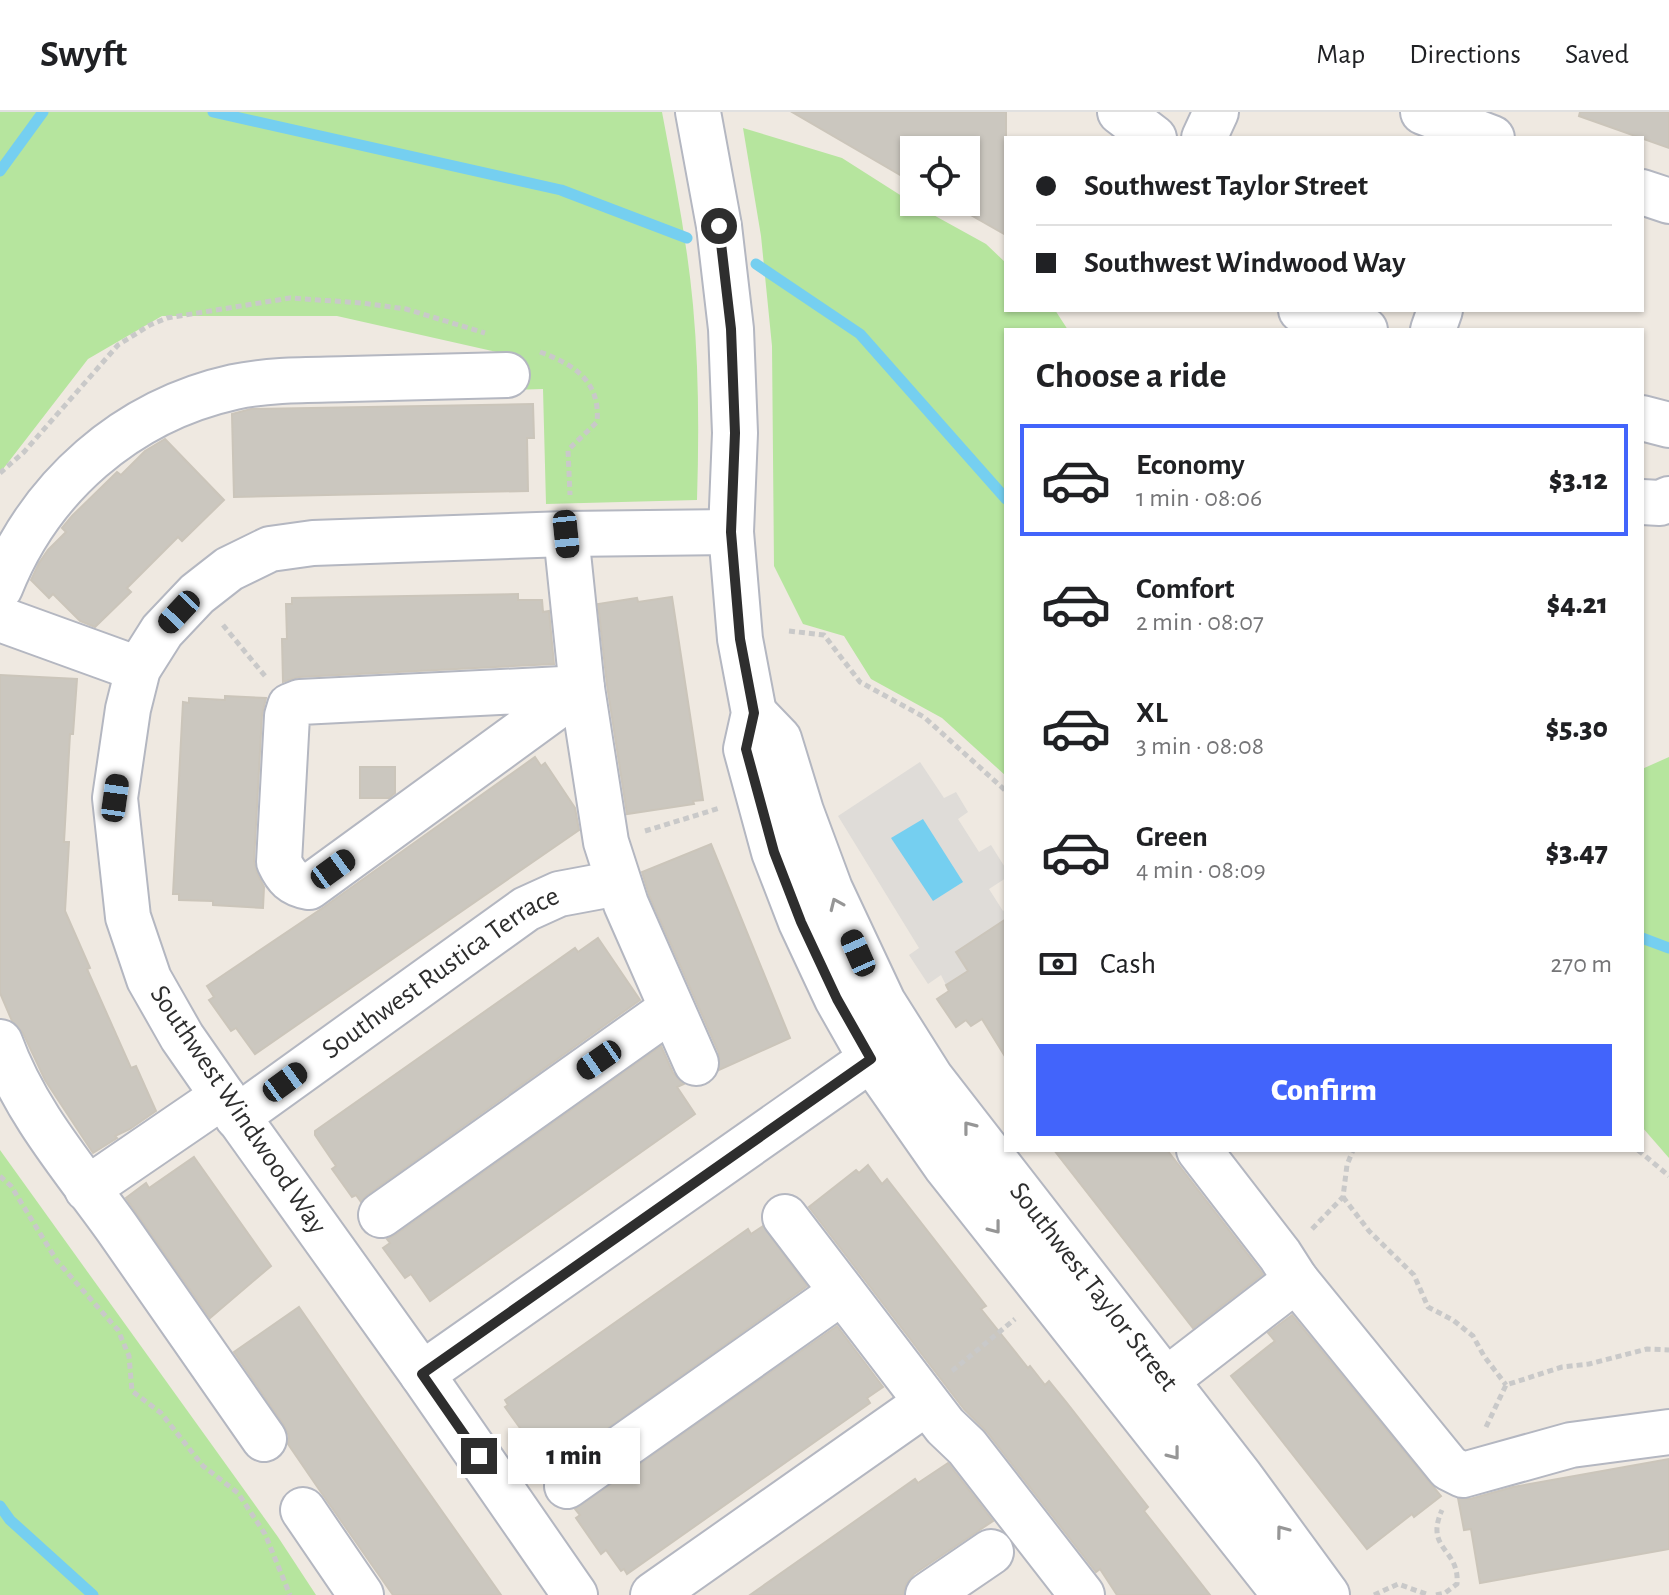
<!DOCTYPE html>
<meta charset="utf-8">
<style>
body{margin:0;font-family:"Alegreya Sans",sans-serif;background:#f2f2f2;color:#202124;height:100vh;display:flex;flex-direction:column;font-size:30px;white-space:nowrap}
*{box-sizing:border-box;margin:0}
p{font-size:26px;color:#757577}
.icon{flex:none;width:44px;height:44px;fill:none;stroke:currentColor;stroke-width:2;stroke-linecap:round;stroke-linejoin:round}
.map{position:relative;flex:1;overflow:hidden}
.panel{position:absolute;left:1004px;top:216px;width:640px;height:824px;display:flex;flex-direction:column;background:#fff;border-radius:0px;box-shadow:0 2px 6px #0004}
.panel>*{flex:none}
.hud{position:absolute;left:1004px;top:24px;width:640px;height:176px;border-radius:0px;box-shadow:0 2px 6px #0004;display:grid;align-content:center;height:176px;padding:0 32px;background:#fff}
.fabs{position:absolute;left:900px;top:24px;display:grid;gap:16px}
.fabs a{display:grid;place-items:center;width:80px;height:80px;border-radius:0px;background:#fff;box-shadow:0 2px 6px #0004;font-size:40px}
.end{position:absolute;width:36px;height:36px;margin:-18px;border:10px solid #2e2e2e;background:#fff;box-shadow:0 0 0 4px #fff}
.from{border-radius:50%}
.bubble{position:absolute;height:56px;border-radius:0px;background:#fff;box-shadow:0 2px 6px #0004;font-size:26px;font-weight:800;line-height:56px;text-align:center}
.car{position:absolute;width:24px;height:48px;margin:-24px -12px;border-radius:10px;box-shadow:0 0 6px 2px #0007;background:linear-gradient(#222 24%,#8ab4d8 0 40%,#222 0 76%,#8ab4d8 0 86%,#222 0)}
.hud b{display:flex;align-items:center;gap:28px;height:76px;font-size:30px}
.hud b+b{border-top:2px solid #e0e0e0}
.hud i{width:20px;height:20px;background:#202124}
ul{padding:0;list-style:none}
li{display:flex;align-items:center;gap:24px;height:112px;margin:0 16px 12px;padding:0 16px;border:4px solid transparent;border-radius:0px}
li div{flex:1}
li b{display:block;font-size:30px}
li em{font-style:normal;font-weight:800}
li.current{border-color:#4264fb}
li>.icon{width:72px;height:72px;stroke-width:1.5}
h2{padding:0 32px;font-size:36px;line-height:96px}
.pay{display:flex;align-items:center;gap:20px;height:88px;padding:0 32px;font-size:30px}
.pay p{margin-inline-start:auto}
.cta{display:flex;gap:16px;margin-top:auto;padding:16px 32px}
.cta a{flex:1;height:92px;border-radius:0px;background:#4264fb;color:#fff;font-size:32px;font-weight:800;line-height:92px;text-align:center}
header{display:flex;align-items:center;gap:48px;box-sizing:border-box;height:112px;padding:0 40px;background:#fff;border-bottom:2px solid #e0e0e0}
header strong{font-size:38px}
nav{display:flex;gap:44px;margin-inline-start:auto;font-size:28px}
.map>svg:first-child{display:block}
</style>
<header>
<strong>Swyft</strong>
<nav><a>Map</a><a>Directions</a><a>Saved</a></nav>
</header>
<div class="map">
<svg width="1669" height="1483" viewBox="0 0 1669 1483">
<rect width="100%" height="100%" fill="#efe9e1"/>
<g fill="#b6e59e">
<path d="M0,0H662C674,64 687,128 693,193C699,258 699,323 697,388L546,392L543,277L511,278L510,243L337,204H162L88,247L0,361Z"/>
<polygon points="743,16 842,46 919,95 986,132 1006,151 1006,198 1055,198 1068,218 1006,218 1006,664 942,606 871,567 844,524 803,512 774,454 772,234 761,124"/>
<polygon points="1669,645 1669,1046 1642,1015 1642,657"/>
<polygon points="0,1038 278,1425 316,1483 0,1483"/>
</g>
<polygon fill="#dfdcd8" points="920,650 944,686 956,680 968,700 958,707 979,740 991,733 1006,757 1006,766 989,777 1003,799 1006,797 1006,819 1000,811 956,840 968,859 946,873 941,863 928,872 909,843 919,836 838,704"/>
<polygon fill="#75cff0" points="923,707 963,770 933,789 891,726"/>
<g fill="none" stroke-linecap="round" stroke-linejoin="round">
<g stroke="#75cff0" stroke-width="11">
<polyline points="213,0 561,78 687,126"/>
<polyline points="0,59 43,0"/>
<polyline points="756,152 860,222 1006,387"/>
<polyline points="1642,826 1669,836"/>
<polyline points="0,1394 10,1408 93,1483"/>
</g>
</g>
<g fill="#cbc7bf" stroke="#cbc5ba" stroke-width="2">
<polygon points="792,0 1006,0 1006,123 948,90 966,90 966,38 914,38 914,71"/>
<polygon points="1580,0 1669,0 1669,36 1579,4"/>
<polygon points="533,292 534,326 527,326 528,379 234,385 232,302 251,297"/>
<polygon points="165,327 224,388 182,429 178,425 127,476 131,480 95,515 80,509 53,482 49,486 31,468 39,451 48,438 66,420 62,416 72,404 117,360 121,363 145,339"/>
<polygon points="518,482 518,488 542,488 543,500 549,499 554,552 299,565 283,570 282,527 287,527 286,492 292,492 292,486"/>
<polygon points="672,485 703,688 693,689 694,692 627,702 607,573 598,492 637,486 638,490"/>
<polygon points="0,563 77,567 73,622 70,622 64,730 69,730 65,799 90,856 87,857 131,956 136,954 156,999 130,1017 115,1024 117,1026 93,1041 45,968 23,921 12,909 0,881"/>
<polygon points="225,584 266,586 262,603 254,749 257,761 264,775 263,796 213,793 213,789 179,788 179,782 173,782 183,590 189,591 189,586 225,588"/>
<polygon points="535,645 541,654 545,651 575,696 579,718 255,942 236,916 231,919 209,888 214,885 207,874 324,795"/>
<polygon points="360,655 395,655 395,681 389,686 360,686"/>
<polygon points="711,732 790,926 719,958 719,941 649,783 642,760"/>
<polygon points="1006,807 1006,946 982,907 971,914 966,908 956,915 937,887 949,879 946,873 968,859 956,840"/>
<polygon points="598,826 640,888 367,1083 361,1090 356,1083 352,1085 332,1057 336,1054 315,1023 315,1019 575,836 578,840"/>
<polygon points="661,934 673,961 684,972 677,975 695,1002 430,1189 411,1162 405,1166 383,1136 390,1131 387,1127 395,1123"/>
<polygon points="1054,1038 1167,1038 1263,1162 1193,1216"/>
<polygon points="194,1045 271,1154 210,1206 126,1086 146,1071 149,1076"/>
<polygon points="868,1053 882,1072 887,1067 986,1194 981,1197 1028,1256 1030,1254 1045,1273 1049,1269 1066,1290 1148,1395 1144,1399 1210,1483 1117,1483 1100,1457 1096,1460 987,1320 964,1297 809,1095 856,1058 859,1061"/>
<polygon points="763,1114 807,1174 549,1358 545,1352 540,1355 515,1319 520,1316 505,1295 508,1293 505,1288 748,1117 751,1122"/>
<polygon points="299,1195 360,1283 501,1483 393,1483 316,1373 288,1332 289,1324 284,1313 234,1240"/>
<polygon points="1292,1203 1441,1384 1414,1405 1412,1402 1367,1437 1231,1264 1275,1229 1268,1221"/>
<polygon points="837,1214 883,1275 867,1286 870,1291 627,1462 624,1457 621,1459 606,1438 601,1442 576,1406 580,1403 575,1397"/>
<polygon points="1669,1347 1669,1437 1480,1471 1471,1417 1464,1418 1458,1386 1470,1387 1513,1375"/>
<polygon points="948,1351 993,1409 914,1462 906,1472 903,1483 750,1483 915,1367 918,1371"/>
</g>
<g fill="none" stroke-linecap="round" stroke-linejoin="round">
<g stroke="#b4b7c1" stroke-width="48">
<g id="minor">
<polyline points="698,0 719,114 731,217 735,321 731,420 740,527 754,601 746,637 774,740 801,810 837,887 871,947 945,1053 1285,1483"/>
<polyline points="1120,0 1154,26"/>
<polyline points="1423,0 1492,26"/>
<polyline points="1204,26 1216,0"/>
<polyline points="1642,80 1669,89"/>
<polyline points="1301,198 1365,218"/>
<polyline points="1433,218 1440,198"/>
<polyline points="1642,306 1669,313"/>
<polyline points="1642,390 1660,391 1669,387"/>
<polyline points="566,422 582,576 606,730 626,792 696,951"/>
<path d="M0,476C40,375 126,299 234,275C272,267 311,268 349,267C402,266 454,264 507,263"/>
<polyline points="0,507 138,557"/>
<path d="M582,576L309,775C292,772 286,765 279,750L287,604L290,594L300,590Z"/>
<path id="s1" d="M754,601L779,627L801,699L830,777L883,890L931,966L1240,1364L1327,1483"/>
<path d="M0,930C25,1000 74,1056 117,1116C166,1186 215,1257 264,1327"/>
<path id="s2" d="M237,1005L526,797L559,782L618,771"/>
<polyline points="1199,1038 1280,1143 1296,1168 1449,1356 1463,1363 1571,1333 1669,1320"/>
<polyline points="87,1077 223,984"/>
<polyline points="381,1103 671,897"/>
<polyline points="785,1105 945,1314 967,1335 1082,1483"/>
<polyline points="422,1262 871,947 896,932"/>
<polyline points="1143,1286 1296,1168"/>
<polyline points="567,1374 842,1180"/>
<polyline points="303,1398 361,1483"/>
<polyline points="575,1483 422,1262 223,984 182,925 149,867 128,805 115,686 128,597 138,557 162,519 197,482 229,457 270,437 313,431 566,422 731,420"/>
<polyline points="653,1483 926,1291"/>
<polyline points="928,1483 991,1440"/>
</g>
</g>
<g stroke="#c9c9c9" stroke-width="5" stroke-dasharray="6 4" stroke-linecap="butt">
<path d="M540,240C573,252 601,269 597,310L568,338L570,383"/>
<polyline points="0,361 24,340 118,233 150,213 167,206 290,186 362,191 406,197 485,221"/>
<polyline points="223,513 265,564"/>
<polyline points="789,519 824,523 860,570 924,605 1006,679"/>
<polyline points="645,719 720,696"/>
<polyline points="1638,1038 1669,1064"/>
<polyline points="0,1064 11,1074 57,1149 118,1218 129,1244 132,1279 161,1301 203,1354 238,1381 265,1422 290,1483"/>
<polyline points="1343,1085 1369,1119 1414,1163 1428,1195 1453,1208 1473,1224 1484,1244 1506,1273"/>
<polyline points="1312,1117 1343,1085 1347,1053 1353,1038"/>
<polyline points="952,1259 1015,1207"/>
<polyline points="1486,1315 1506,1273 1562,1255 1589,1252 1647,1237 1669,1238"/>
<polyline points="1374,1483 1398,1472 1429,1483"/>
<path d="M1436,1483L1445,1481L1457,1472C1460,1436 1424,1438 1442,1398"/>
</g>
<use href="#minor" stroke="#fff" stroke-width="44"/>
</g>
<defs><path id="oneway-chevron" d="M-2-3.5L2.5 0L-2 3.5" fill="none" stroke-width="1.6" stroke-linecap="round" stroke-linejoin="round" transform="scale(2)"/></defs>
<g stroke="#969696">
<use href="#oneway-chevron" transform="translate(836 792) rotate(-114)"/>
<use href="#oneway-chevron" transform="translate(969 1015) rotate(-128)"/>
<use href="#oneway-chevron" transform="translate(995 1116) rotate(52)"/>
<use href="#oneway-chevron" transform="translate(1174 1342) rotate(52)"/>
<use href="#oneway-chevron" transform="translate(1282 1419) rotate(-127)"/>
</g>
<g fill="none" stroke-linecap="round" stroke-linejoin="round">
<polyline stroke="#2e2e2e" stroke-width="10" points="479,1344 422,1262 871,947 837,887 801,810 774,740 746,637 754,601 740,527 731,420 735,321 731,217 719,114"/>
</g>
<g text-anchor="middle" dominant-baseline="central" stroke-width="6" stroke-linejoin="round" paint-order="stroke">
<g font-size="28" fill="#2e2e2e" stroke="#fff">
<text stroke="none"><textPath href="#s2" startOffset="250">Southwest Rustica Terrace</textPath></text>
<text transform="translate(238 998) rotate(56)">Southwest Windwood Way</text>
<text stroke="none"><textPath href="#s1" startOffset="674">Southwest Taylor Street</textPath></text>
</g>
</g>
</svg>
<div class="fabs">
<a><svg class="icon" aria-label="locate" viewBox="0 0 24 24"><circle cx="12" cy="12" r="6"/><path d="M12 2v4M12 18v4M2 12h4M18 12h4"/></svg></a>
</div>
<i class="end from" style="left:719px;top:114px"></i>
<i class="end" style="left:479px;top:1344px"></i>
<div class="bubble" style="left:508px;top:1316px;width:132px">1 min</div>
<i class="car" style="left:566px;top:422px;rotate:174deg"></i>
<i class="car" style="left:179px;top:500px;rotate:223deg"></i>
<i class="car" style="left:115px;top:686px;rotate:8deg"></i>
<i class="car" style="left:333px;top:757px;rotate:54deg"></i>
<i class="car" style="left:858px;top:841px;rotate:336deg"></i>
<i class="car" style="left:599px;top:948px;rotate:235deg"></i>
<i class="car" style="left:285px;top:970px;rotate:54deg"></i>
<div class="hud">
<b><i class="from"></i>Southwest Taylor Street</b>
<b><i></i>Southwest Windwood Way</b>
</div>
<section class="panel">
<h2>Choose a ride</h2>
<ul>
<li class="current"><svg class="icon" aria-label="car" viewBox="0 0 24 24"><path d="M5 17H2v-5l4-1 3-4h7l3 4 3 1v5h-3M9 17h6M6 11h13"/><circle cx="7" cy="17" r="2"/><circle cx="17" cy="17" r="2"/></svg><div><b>Economy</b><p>1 min · 08:06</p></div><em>$3.12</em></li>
<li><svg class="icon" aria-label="car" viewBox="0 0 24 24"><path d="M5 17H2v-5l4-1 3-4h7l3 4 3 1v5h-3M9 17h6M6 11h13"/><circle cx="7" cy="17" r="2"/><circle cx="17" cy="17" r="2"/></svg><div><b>Comfort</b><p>2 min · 08:07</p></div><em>$4.21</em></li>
<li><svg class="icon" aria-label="car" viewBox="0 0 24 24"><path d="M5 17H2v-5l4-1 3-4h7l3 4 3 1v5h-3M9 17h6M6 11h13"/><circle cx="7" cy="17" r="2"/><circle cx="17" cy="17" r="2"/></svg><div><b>XL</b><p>3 min · 08:08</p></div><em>$5.30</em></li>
<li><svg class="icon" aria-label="car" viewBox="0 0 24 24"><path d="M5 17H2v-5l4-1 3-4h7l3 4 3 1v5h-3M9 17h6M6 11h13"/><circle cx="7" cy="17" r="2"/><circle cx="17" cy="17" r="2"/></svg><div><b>Green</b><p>4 min · 08:09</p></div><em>$3.47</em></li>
</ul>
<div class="pay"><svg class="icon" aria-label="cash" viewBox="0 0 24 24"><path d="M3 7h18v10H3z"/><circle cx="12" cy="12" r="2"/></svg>Cash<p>270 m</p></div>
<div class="cta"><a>Confirm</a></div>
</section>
</div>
